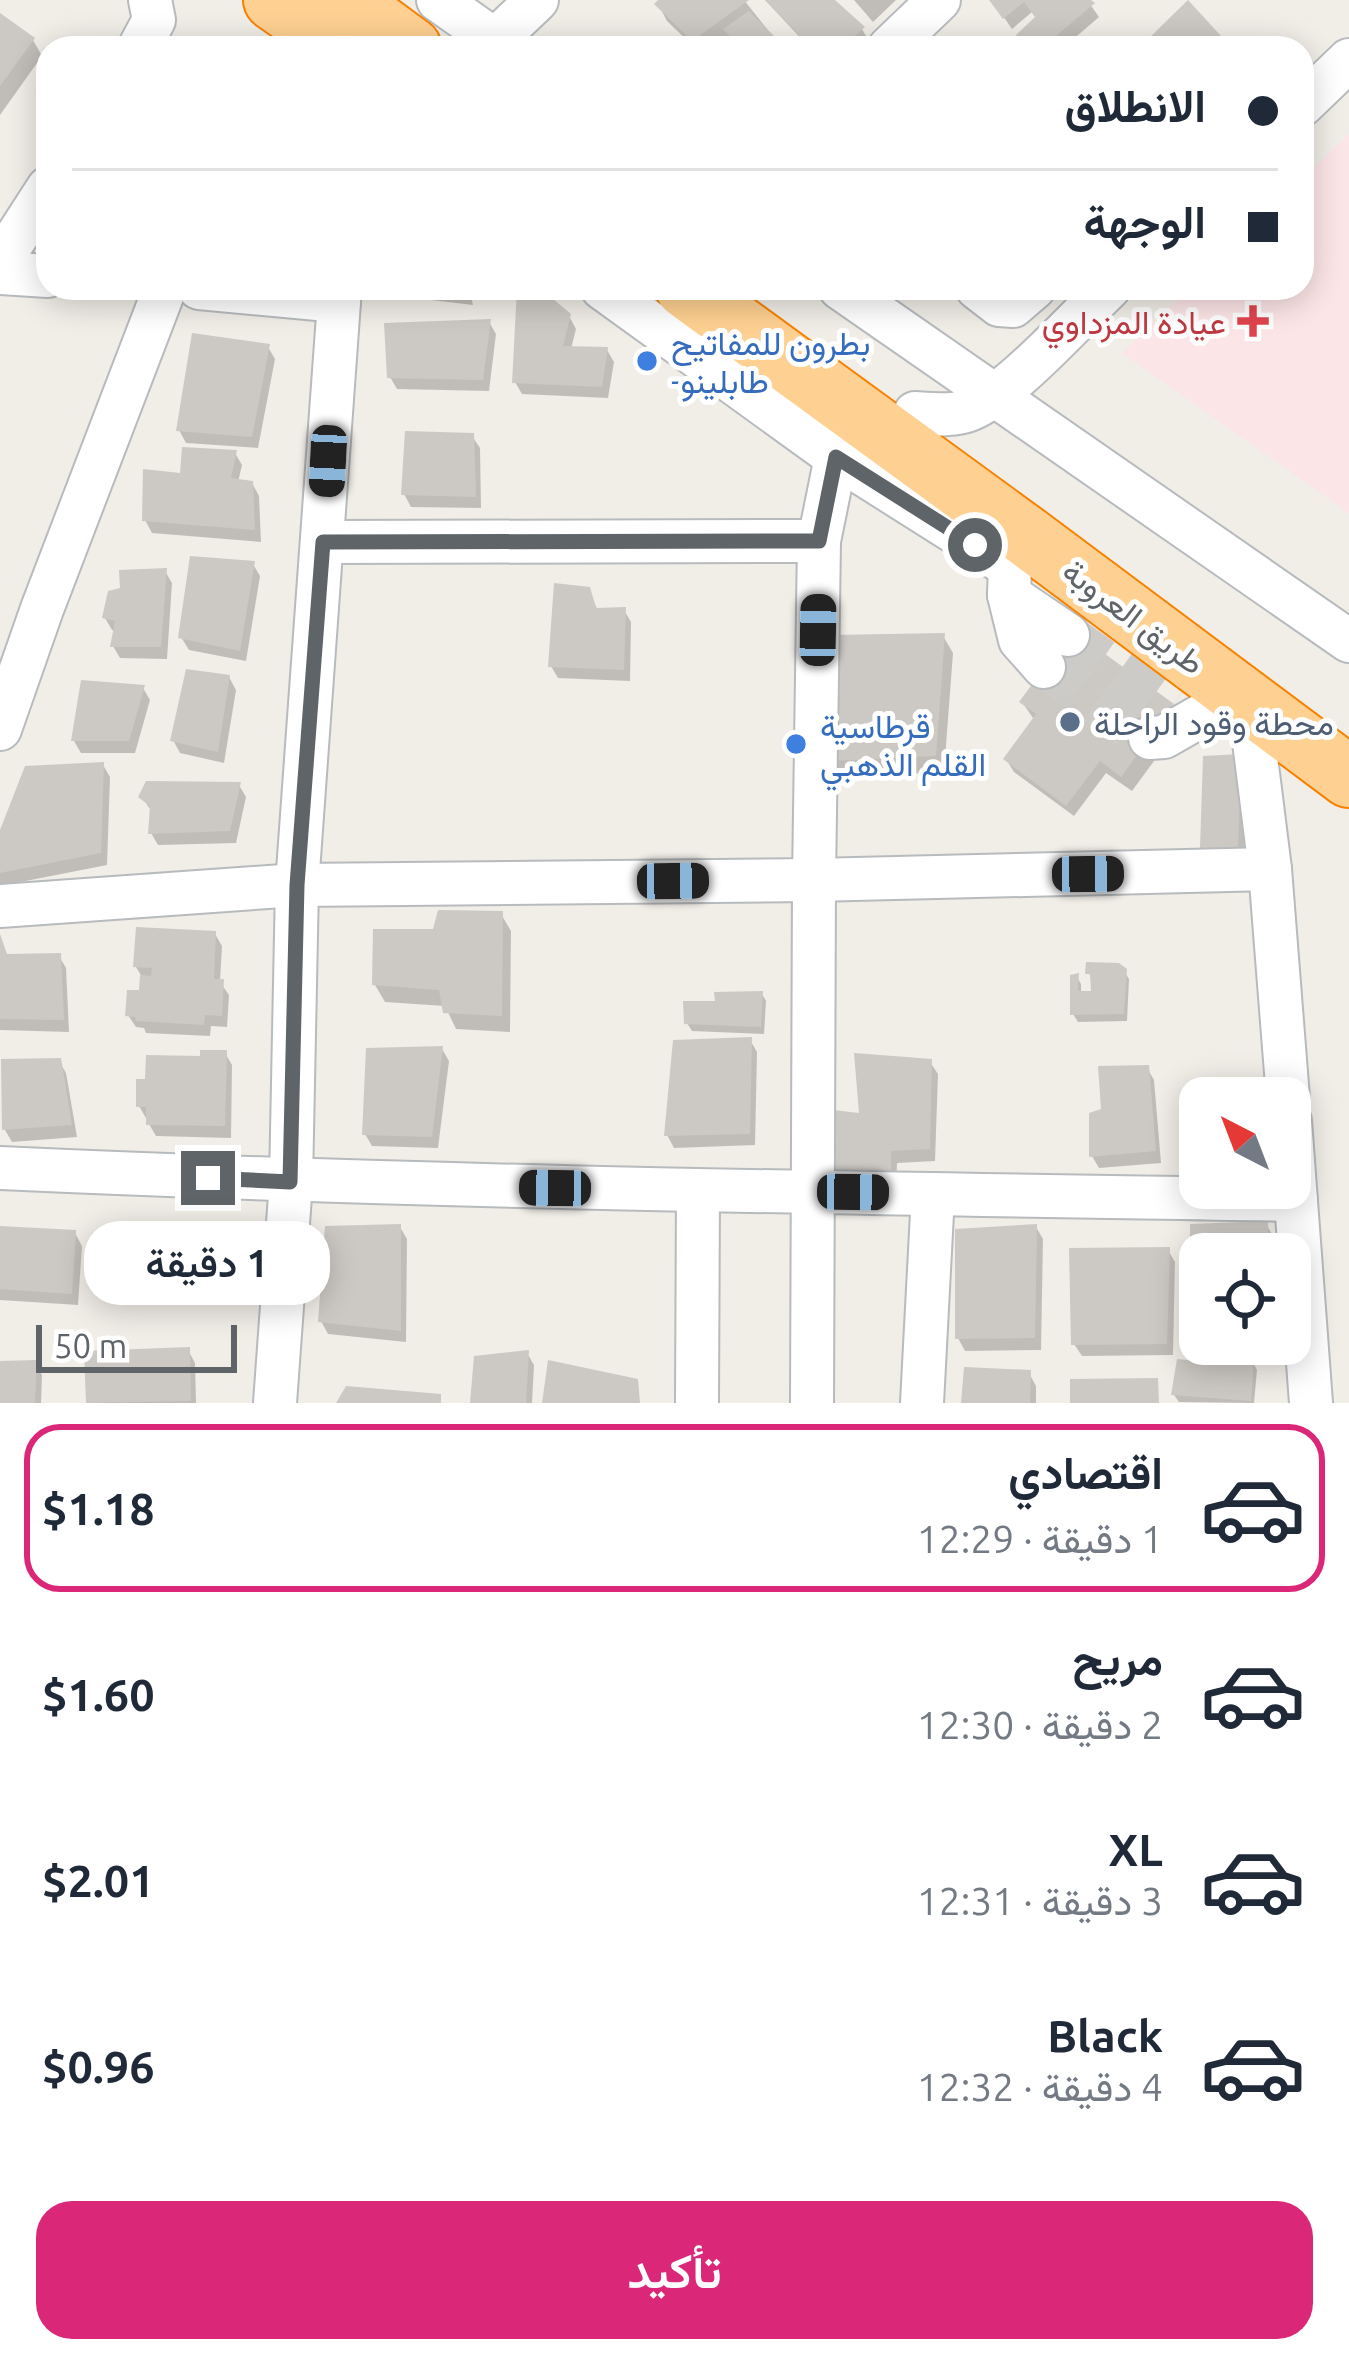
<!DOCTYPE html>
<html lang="ar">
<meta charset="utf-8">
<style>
body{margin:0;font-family:Ubuntu,Vazirmatn,sans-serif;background:#f2f2f3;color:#1f2937;direction:rtl;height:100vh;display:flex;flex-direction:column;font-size:45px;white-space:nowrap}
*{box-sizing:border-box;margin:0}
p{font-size:39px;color:#747a83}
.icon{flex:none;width:66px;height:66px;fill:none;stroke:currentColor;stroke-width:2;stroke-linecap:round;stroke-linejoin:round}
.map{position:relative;height:1403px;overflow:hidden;direction:ltr}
.details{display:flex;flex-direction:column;background:#fff;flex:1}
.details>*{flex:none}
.hud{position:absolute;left:36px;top:36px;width:1278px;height:264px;border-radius:36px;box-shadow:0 6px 30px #0003;direction:rtl;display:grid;align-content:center;height:264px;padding:0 36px;background:#fff}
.needle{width:78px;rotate:318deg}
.fabs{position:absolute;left:1179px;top:1077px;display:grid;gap:24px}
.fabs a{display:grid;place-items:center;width:132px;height:132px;border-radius:24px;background:#fff;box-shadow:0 6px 30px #0003;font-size:60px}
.scale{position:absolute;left:36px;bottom:30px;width:201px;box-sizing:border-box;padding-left:12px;border:6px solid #5e6468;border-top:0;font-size:33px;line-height:42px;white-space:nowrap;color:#5e6468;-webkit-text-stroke:9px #fff;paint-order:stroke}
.end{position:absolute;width:54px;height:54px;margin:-27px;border:15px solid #5e6468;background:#fff;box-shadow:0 0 0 6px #fff}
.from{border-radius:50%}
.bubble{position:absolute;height:84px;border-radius:36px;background:#fff;box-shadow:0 6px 30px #0003;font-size:39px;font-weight:600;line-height:84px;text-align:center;direction:rtl}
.car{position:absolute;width:36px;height:72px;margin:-36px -18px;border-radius:15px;box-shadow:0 0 9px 3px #0007;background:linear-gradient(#222 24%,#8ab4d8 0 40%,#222 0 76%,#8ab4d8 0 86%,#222 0)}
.hud b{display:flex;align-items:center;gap:42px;height:114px;font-size:45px}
.hud b+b{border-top:3px solid #e0e1e3}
.hud i{width:30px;height:30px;background:#1f2937}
ul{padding:21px 0 0;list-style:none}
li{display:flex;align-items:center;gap:36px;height:168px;margin:0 24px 18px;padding:0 12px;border:6px solid transparent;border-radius:36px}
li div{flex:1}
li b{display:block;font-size:45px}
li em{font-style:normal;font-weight:600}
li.selected{border-color:#db2777}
li>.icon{width:108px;height:108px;stroke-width:1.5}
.cta{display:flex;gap:24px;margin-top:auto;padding:24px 36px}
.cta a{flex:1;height:138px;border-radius:36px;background:#db2777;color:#fff;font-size:48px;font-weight:600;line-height:138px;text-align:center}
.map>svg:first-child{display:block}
</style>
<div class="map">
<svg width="1349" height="1403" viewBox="0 0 1349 1403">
<rect width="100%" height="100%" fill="#f1ede7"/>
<polygon fill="#fce5e7" points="1349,134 1349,513 1122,353 1190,288 1302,288 1302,179"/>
<g fill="#0003" fill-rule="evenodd">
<polygon points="662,0 744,0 782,48 740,48 731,36 714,48 695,48 667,21 658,4"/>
<polygon points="765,0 831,0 862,29 869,41 861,48 810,48"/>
<polygon points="854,0 896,0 873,22"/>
<polygon points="992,0 1087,0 1099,17 1063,48 1027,48 1037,19 1032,12 1012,29"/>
<polygon points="0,16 33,40 42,56 0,115"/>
<polygon points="376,288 469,288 473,305 380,294"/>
<polygon points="520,288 535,288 569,316 576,329 571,349 607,350 614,362 608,398 522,394 515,382"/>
<polygon points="489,322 496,334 489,391 397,389 390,377"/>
<polygon points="268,347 275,359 258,448 186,443 179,430"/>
<polygon points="472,436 480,448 481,508 411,507 404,494"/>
<polygon points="235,453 242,465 238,482 252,483 259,496 261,542 152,533 145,520 183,476"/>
<polygon points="253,564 260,576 246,661 189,650 181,637"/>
<polygon points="165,571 172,583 167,659 120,658 113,646 116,631 112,630 105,618"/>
<polygon points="588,589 598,611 624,610 631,622 630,681 558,678 551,666"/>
<polygon points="943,636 953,653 944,772 843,777 834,760"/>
<polygon points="229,677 236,690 224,763 180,753 173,740"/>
<polygon points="143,688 150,700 135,753 81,753 74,741"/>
<polygon points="1022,702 1172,706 1182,723 1132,791 1106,773 1074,816 1014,772 1006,759 1035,721"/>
<polygon points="103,765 110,777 107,865 0,886 0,838"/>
<polygon points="1248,769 1243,860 1210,859 1203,847"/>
<polygon points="239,785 246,797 236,843 158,845 151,833 152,812 142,797"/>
<polygon points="501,914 511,931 510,1032 456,1029 445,1006 385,1002 375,985 436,932"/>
<polygon points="215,934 222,946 220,982 229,995 227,1027 211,1026 210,1036 146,1033 144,1028 136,1027 128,1015 141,993 142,977 136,967"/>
<polygon points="0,944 9,957 59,956 66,968 69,1032 0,1030"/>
<polygon points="1124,971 1129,979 1127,1021 1078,1022 1073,1014 1077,977 1081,984 1081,994 1094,994 1093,982 1089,973"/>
<polygon points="762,994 766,1001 764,1034 692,1031 687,1023 718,1004"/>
<polygon points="750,1040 757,1052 755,1145 674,1148 667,1135"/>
<polygon points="442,1049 449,1061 438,1148 372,1146 365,1134"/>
<polygon points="225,1053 232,1065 231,1138 156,1136 149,1124 149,1118 146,1118 139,1106 203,1059"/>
<polygon points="59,1061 66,1073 77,1137 12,1142 5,1130"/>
<polygon points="930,1062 938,1074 935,1161 897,1163 896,1186 862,1116"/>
<polygon points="1147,1068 1154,1080 1161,1163 1099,1168 1092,1156 1104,1112"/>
<path d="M1266,1224L1276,1241V1254H1200V1344H1279V1361H1252L1257,1370L1254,1403L1179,1402L1174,1395L1205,1365L1193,1344V1227ZM1211,1361H1233L1228,1367L1211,1365Z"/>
<polygon points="400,1227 407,1239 406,1342 328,1334 321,1321"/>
<polygon points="1036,1227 1043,1239 1041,1350 965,1351 958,1338"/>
<polygon points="0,1229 75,1233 82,1246 78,1305 0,1300"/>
<polygon points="1168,1250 1175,1262 1173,1355 1082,1356 1074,1344"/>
<polygon points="188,1350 195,1363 196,1403 89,1403 87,1354"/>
<polygon points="527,1353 534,1365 532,1403 473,1403"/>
<polygon points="35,1363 42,1375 41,1403 0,1403 0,1364"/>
<polygon points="1029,1373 1036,1386 1036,1403 964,1403"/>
</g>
<g fill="#ccc8c3">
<polygon points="658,0 749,0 692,41 654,4"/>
<polygon points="765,0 835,0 865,27 841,48 832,48 824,41 812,48"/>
<polygon points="989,0 1091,0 1095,3 1042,48 1027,48 1016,35 1035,17 1024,2 1003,19"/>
<polygon points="1188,0 1232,48 1148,48 1144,43"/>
<polygon points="749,11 786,48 741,48 723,29"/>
<polygon points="0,13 35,38 0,86"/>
<polygon points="517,288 540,288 571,314 563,346 608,347 602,387 512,383"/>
<polygon points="491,319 483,380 387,378 384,323"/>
<polygon points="192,333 270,344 252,437 176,431"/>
<polygon points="405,431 474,433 476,497 401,495"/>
<polygon points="182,447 237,450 231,478 253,481 255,530 142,521 143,469 180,473"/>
<polygon points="190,556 255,561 240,651 178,638"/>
<polygon points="167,568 161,647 110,647 115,621 102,618 108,591 120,588 119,570"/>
<polygon points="554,583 590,587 596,608 626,607 624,670 548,667"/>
<polygon points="1072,630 1174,704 1121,777 1100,761 1066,806 1003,759 1036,714 1019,702"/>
<polygon points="945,633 936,756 831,761 831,635"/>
<polygon points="186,669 230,675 218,752 170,741"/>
<polygon points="81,680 145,685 129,741 71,741"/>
<polygon points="1242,754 1238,848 1200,848 1203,756"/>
<polygon points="104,762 101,853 0,873 0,830 25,766"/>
<polygon points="146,781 241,782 230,831 148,834 150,806 138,797"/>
<polygon points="438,910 503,911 502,1016 443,1013 439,990 372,985 373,929 433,929"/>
<polygon points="136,927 216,931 214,979 224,979 222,1016 205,1015 204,1025 136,1021 135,1017 125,1016 127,990 139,990 140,975 151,976 152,968 133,967"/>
<polygon points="0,934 7,954 61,953 64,1020 0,1019"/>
<polygon points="1086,962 1119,963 1127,969 1124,1014 1070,1015 1070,975 1079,973 1078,991 1091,991 1090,974 1085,974"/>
<polygon points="763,991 761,1027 684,1024 683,1001 715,1001 714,992"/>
<polygon points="752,1037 750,1134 664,1136 673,1040"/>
<polygon points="443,1046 432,1137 362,1135 366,1048"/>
<polygon points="200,1050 227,1050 225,1126 146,1125 146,1107 136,1107 136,1079 145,1079 146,1055 200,1056"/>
<polygon points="854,1053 932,1059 930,1149 891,1151 891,1175 833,1175 833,1110 859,1113"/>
<polygon points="61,1058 72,1125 2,1130 1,1059"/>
<polygon points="1149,1065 1156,1151 1089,1157 1089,1113 1101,1109 1098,1066"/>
<polygon points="1268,1221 1269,1254 1200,1254 1200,1345 1190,1345 1190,1224"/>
<polygon points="401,1224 401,1331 318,1322 325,1226"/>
<polygon points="1037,1224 1035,1338 955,1339 955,1229"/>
<polygon points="0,1226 76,1230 72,1294 0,1289"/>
<polygon points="1170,1247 1167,1344 1071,1345 1069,1248"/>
<polygon points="190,1347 191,1401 86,1403 84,1351"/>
<polygon points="529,1350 526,1403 470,1403 474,1356"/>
<polygon points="1232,1355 1254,1359 1251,1401 1171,1395 1177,1359 1227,1364"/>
<polygon points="37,1360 35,1403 0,1403 0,1361"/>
<polygon points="548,1360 638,1379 640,1403 542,1403"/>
<polygon points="964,1367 1031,1370 1030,1403 961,1403"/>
<polygon points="1158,1378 1159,1403 1070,1403 1070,1379"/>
<polygon points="346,1386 441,1394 441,1403 336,1403"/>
</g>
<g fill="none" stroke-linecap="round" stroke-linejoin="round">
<g stroke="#cccbc7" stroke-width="42" stroke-dasharray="42 21" stroke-linecap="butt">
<polyline points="1068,635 1171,708"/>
<polyline points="1044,667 1142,736 1150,738"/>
</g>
<g stroke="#b7bbbe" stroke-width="46">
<g id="minor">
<polyline points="438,0 506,48"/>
<polyline points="495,40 537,0"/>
<polyline points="139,48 154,20 150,0"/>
<polyline points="889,48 939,0"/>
<polyline points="1302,105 1349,60"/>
<polyline points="0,262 48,188"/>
<polyline points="0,273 48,276"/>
<polyline points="199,288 339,301"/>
<polyline points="602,288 836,457 1010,567"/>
<polyline points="840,288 1349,641"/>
<polyline points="977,288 999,305 1013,306 1034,288"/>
<path d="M915,413C931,414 947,416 963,412C1003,402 1076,319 1109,288"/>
<polyline points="323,542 819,541"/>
<polyline points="1025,544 1010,567 1009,595 1020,640 1044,667"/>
<polyline points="1009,595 1068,635"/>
<polyline points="1249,702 1270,869 1288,1098"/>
<polyline points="0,729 42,609 165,288"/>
<polyline points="1150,738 1164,737 1239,694"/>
<polyline points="0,906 297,885 814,880 1270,869"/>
<polyline points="1290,1121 1311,1403"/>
<path d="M0,1168C432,1188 864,1193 1296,1200"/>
<polyline points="275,1403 291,1182 297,885 340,288"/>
<polyline points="697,1403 698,1192"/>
<polyline points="812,1403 814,880 819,541 836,457"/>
<polyline points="922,1403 933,1194"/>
</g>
</g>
<g stroke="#f88100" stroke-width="64">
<g id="highway">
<polyline points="274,0 343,48"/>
<polyline points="346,0 411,48"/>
<polyline points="686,288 1029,538 1349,777"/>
</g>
</g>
<use href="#minor" stroke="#fff" stroke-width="42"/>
<use href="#highway" stroke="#fed091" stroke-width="60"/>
</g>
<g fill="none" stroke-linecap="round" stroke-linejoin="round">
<polyline stroke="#5e6468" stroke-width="15" points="208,1178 290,1182 297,885 323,542 819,541 836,457 975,545"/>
</g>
<path fill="#e0444e" stroke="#fff" stroke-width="4.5" d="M1247 303h12v12h12v12h-12v12h-12v-12h-12v-12h12z"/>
<g fill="#3f7fe0" stroke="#fff" stroke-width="4.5">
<circle cx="647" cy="361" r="12"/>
<circle cx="796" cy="744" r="12"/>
</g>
<circle fill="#5c6f8a" stroke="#fff" stroke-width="4.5" cx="1070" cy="722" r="12"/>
<g text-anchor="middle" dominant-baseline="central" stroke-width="10" stroke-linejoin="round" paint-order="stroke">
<g font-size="33" fill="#be3a42" stroke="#fff" text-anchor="end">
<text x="1226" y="321">عيادة المزداوي</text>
</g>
<g font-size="33" fill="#366cbe" stroke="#fff" text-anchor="start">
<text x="671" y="342">بطرون للمفاتيح<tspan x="671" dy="38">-طابلينو</tspan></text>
<text x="820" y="725">قرطاسية<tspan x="820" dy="38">القلم الذهبي</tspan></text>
</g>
<g font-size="33" fill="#5e6468" stroke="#fff">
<text transform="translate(1134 616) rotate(37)">طريق العروبة</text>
</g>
<g font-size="33" fill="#4e5e75" stroke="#fff" text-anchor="start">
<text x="1094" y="722">محطة وقود الراحلة</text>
</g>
</g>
</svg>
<div class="fabs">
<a><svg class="needle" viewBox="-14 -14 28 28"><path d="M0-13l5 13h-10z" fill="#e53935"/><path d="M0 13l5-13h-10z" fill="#747a83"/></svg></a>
<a><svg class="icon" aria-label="locate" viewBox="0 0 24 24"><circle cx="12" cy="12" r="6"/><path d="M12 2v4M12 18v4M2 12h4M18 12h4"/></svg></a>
</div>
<div class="scale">50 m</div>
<i class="end from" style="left:975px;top:545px"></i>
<i class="end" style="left:208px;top:1178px"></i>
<div class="bubble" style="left:84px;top:1221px;width:246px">1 دقيقة</div>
<i class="car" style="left:328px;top:461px;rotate:183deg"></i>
<i class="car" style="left:818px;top:630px;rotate:1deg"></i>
<i class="car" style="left:1088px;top:874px;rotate:89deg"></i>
<i class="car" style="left:673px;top:881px;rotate:89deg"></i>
<i class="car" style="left:555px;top:1188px;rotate:271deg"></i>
<i class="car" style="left:853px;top:1192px;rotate:91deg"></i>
<div class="hud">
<b><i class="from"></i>الانطلاق</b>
<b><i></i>الوجهة</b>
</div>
</div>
<section class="details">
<ul>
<li class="selected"><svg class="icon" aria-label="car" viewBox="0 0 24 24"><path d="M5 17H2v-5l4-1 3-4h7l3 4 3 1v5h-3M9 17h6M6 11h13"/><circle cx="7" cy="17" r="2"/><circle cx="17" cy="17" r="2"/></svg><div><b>اقتصادي</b><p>1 دقيقة · 12:29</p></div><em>$1.18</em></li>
<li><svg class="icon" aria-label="car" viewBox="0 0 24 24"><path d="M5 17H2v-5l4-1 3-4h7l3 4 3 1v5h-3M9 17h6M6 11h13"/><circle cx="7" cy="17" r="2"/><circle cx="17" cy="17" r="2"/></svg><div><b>مريح</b><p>2 دقيقة · 12:30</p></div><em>$1.60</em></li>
<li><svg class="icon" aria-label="car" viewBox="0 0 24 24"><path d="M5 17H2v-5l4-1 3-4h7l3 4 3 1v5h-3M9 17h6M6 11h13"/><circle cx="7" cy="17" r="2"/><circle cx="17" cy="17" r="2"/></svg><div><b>XL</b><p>3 دقيقة · 12:31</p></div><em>$2.01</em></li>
<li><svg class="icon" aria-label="car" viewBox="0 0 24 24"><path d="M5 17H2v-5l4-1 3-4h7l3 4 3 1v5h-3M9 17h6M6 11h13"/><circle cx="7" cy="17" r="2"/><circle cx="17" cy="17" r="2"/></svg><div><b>Black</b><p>4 دقيقة · 12:32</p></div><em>$0.96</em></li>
</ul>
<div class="cta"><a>تأكيد</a></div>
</section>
